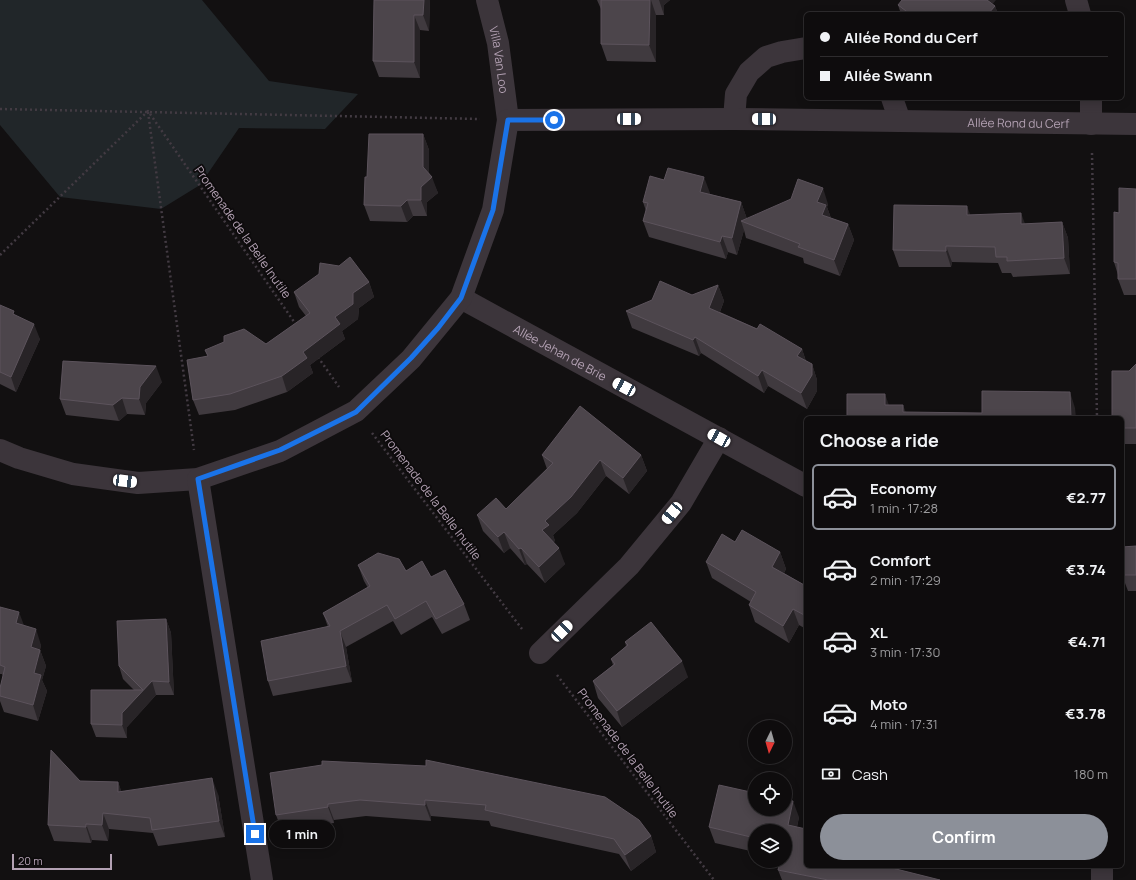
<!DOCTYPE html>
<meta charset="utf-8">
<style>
body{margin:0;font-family:Manrope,sans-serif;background:#171516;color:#f1f3f6;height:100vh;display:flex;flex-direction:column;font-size:15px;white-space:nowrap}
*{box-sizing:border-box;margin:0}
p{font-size:13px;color:#9b9b9d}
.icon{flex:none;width:22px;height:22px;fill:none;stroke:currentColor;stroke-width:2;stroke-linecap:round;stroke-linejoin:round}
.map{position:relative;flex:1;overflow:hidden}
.panel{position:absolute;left:804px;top:416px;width:320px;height:452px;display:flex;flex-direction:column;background:#0e0c0d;border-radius:6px;box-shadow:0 2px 10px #0003,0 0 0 1px #2e2c2e}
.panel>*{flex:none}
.hud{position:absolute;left:804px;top:12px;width:320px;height:88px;border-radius:6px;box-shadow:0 2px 10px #0003,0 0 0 1px #2e2c2e;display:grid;align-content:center;height:88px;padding:0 16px;background:#0e0c0d}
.needle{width:26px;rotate:185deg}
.controls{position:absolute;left:748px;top:720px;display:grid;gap:8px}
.controls a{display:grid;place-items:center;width:44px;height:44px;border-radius:50%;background:#0e0c0d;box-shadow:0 2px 10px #0003,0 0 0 1px #2e2c2e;font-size:20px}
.scale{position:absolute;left:12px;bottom:10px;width:100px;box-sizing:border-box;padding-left:4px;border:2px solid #b3a1b3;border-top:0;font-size:11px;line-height:14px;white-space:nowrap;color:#b3a1b3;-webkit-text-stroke:3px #0d0b0c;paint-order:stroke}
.end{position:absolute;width:18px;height:18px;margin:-9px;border:5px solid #1a73e8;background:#fff;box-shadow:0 0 0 2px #fff}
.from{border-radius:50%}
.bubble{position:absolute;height:28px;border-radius:14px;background:#0e0c0d;box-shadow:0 2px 10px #0003,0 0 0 1px #2e2c2e;font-size:13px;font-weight:700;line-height:28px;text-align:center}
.car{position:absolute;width:12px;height:24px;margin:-12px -6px;border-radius:5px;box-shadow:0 0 3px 1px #0007;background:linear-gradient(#fff 24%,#345 0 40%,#fff 0 76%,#345 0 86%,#fff 0)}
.hud b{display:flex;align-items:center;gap:14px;height:38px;font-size:15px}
.hud b+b{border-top:1px solid #2e2c2e}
.hud i{width:10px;height:10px;background:#f1f3f6}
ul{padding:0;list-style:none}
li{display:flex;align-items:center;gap:12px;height:66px;margin:0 8px 6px;padding:0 8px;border:2px solid transparent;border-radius:6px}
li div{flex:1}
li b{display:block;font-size:15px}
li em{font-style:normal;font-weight:700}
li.selected{border-color:#8c9099}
li>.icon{width:36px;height:36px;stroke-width:1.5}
h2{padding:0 16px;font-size:18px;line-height:48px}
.pay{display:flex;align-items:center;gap:10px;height:44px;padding:0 16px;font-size:15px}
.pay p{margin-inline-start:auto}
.button{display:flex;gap:8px;margin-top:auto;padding:8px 16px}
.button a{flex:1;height:46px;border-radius:24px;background:#8c9099;color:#fff;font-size:16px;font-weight:700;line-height:46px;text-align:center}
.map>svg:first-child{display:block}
</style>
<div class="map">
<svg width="1136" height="880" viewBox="0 0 1136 880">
<rect width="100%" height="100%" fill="#121011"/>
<polygon fill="#212629" points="0,0 202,0 269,81 358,94 325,129 239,128 200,185 161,209 60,197 0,125"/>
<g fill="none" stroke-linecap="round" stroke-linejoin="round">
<g stroke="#433b43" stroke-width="2.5" stroke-dasharray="2 3" stroke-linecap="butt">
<polyline points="0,109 480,119"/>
<polyline points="148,112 194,450"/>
<polyline points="1092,153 1097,418"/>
<polyline points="0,255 148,111 297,326"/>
<polyline points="318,357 339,387"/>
<polyline points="372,433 522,629"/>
<polyline points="557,675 714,880"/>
</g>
<g stroke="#3c353b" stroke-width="22">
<path id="s1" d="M487,0L498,43L508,120"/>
<polyline points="1076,0 1080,14"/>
<polyline points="892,98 900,121"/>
<polyline points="734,119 736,94 749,72 766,57 782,52 806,48"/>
<polyline points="1091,124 1091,98"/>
<path id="s2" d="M461,298L806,486"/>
<path id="s3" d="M0,450L19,458L73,474L138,483L198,479L280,451L356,411L411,359L461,298L493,210L508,120L734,119L1136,124"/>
<polyline points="198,479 262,880"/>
<polyline points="540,653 629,566 681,503 719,438"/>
<polyline points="1102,866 1102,880"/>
</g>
</g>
<g fill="#403a3f">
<polygon points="374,0 430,0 429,31 420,30 420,78 379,77 373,61"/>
<polygon points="597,0 670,0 664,5 664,15 656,15 656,62 607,61 601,44 601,9"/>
<polygon points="992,4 995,6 998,14 901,14 898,5"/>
<polygon points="423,134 429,150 429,173 438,193 427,202 427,216 413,216 407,222 370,221 364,205 367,177"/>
<polygon points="1136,189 1136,295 1124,295 1118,279 1118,275 1114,262 1119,213"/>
<polygon points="710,193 710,194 741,202 747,219 828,204 827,207 831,218 848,224 854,240 840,276 804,263 803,258 746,238 744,230 737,255 728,252 726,259 649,237 643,221 646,211 643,202"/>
<polygon points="970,215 1025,224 1062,222 1068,238 1070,274 1013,277 1011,273 1002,273 998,263 952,262 951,267 899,267 893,250"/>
<polygon points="369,282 374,297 359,308 358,319 342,331 345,339 310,365 313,373 287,392 235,410 199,415 193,400 208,356 205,350 266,344 306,316 299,307 294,292"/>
<polygon points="718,285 724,301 720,312 802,349 806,361 812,364 817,380 817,391 807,409 768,386 764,393 701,353 699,356 632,328 626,311 692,295"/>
<polygon points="0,305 15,315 40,339 16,392 0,384"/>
<polygon points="1136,364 1136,444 1122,444 1122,418 1129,371"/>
<polygon points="162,382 146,403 145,415 127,414 119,421 66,415 60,399"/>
<polygon points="542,455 641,455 647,471 629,494 606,476 577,513 553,535 555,541 553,542 565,564 545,583 527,564 525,565 510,548 504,553 483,531 477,515 506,509 547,469"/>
<polygon points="735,542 780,552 786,569 784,573 806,586 806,629 799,625 789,643 755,622 749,605 751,602 712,578 706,562"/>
<polygon points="1136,546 1136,591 1128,591 1122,575"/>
<polygon points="358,565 406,571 431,577 464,604 470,620 442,634 432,617 401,635 393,621 346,647 352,682 273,696 268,681 328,627 323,613 368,588 364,581"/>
<polygon points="0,607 24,626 41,645 40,650 46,666 42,680 47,691 38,721 4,712 0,701 0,688 3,676 2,674 0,674"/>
<polygon points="166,619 171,633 174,695 156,695 127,727 127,738 96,737 91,724 134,690 123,679 119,666"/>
<polygon points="625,642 688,677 622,727 598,698 593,681 613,665 611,659 626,646"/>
<polygon points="322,765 651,836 656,852 631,871 619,854 491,826 489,821 431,816 431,821 366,816 334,820 334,823 282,831 276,815"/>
<polygon points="80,781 118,782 121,791 218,794 225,837 158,846 153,833 109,829 108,841 92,840 91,843 54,841 48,825"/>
<polygon points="799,817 797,827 806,866 940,880 782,880 778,870 785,861 785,831 755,831 755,852 715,843 709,827"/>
</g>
<g fill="#282427">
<polygon points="424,0 430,0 429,31 423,15"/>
<polygon points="650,0 651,0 656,15 656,62 649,45"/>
<polygon points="659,0 670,0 664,5 664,15"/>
<polygon points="981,0 996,0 986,12"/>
<polygon points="995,6 998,14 988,14"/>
<polygon points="414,15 420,30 420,78 414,62"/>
<polygon points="423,134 429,150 429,180 432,177 438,193 427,202 427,216 421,200 421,187 423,167"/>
<polygon points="704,177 710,193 706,208 700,192"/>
<polygon points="823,188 828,204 827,207 832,221 828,231 817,202"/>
<polygon points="407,200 413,216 407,222 401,206"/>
<polygon points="741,202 747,219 741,221 744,230 737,255 732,238"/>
<polygon points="967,206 973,222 967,215"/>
<polygon points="1021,213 1027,229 1021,224"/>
<polygon points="1062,222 1068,238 1070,274 1064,258"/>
<polygon points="848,224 854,240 840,276 834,260"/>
<polygon points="722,236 728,252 726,259 720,242"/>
<polygon points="946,246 952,262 951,267 946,251"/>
<polygon points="369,282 374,297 359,308 358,319 342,331 345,339 310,365 313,373 287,392 282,376 303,352 335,317 353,293"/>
<polygon points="718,285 724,301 715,324 709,308"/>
<polygon points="34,324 40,339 16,392 11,377"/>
<polygon points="695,337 701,353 699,356 693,340"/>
<polygon points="802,349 807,365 797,356"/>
<polygon points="812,364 817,380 817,391 807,409 801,393"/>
<polygon points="156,366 162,382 146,403 145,415 139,399 140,387"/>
<polygon points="762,370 768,386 764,393 758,376"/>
<polygon points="1070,392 1075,408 1076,418 1071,418"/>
<polygon points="885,394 891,411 885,405"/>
<polygon points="122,398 127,414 119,421 113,405"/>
<polygon points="903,405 908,418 903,412"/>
<polygon points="641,455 647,471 629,494 623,478"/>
<polygon points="600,460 606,476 577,513 553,535 555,541 548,546 542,530 545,521"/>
<polygon points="504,532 510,548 504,553 498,537"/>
<polygon points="521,548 527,564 525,565 519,549"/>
<polygon points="559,548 565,564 545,583 539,567"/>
<polygon points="780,552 786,569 778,583 772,567"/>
<polygon points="793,609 799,625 789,643 783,626"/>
<polygon points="19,612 25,628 16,623"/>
<polygon points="166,619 171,633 174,695 169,682"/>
<polygon points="36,629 41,645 40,650 46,666 42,680 47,691 38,721 33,705 34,673 31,647"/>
<polygon points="340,631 346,647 352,682 346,666"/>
<polygon points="682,661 688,677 622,727 617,711"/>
<polygon points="152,681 156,695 127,727 127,738 122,725 122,713"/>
<polygon points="212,778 218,794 225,837 219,821"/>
<polygon points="118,782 124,798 118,792"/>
<polygon points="425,800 431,816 431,821 425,805"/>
<polygon points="793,801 799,817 794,841 788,825"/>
<polygon points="328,804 334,820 334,823 328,807"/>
<polygon points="103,813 109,829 108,841 102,825"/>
<polygon points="86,824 92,840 91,843 86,827"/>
<polygon points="651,836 656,852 631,871 625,855"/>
</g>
<g fill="#4c454b" stroke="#5c535c">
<polygon points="374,0 424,0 423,15 414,15 414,62 373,61"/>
<polygon points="601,0 650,0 649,45 601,44"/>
<polygon points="902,0 987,0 995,6 988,14 930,14 927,11 925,14 910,14 898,5"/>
<polygon points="369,134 423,134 423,167 432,177 421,187 421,200 407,200 401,206 364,205 365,177 367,177"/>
<polygon points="668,168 704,177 700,192 741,202 732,238 722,236 720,242 643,221 648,203 643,202 650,176 664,180"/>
<polygon points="798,179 823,188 817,202 826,205 822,215 848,224 834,260 798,247 800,244 741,221 791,199"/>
<polygon points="1119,188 1136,189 1136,279 1118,279 1118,263 1114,262 1114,212 1119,213"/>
<polygon points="894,205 967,206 967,215 1021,213 1021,224 1062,222 1064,258 1007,261 1007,257 996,257 995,247 946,246 946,251 893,250"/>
<polygon points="350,257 369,282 353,293 353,304 335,317 340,324 303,352 307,358 282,376 230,394 193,400 187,360 208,356 205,350 224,342 224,336 244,329 266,344 310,313 294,292 319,274 320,263 339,266"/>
<polygon points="660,281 692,295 718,285 709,308 757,329 760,324 802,349 797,356 812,364 812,375 801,393 762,370 758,376 695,337 693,340 626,311 652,300"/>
<polygon points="0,305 14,311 13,314 34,324 11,377 0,372"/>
<polygon points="63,361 156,366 140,387 139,399 122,398 113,405 60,399"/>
<polygon points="1136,364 1136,428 1122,428 1122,418 1112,418 1112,371 1129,371"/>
<polygon points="982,391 1070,392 1071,418 847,418 847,394 885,394 885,405 903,405 903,412 982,413"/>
<polygon points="580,406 641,455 623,478 600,460 571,497 545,521 549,525 542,530 559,548 539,567 521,548 519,549 504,532 498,537 477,515 496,498 506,509 553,463 542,455"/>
<polygon points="742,530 780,552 772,567 806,586 806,616 793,609 783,626 749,605 756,592 706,562 722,534 735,542"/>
<polygon points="1136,546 1136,575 1122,575 1122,547"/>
<polygon points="378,553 399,559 406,571 422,561 431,577 445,570 464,604 436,619 426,601 395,619 387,605 340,631 346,666 268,681 261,641 330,626 323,613 370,586 358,565"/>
<polygon points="0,607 19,612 16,623 36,629 31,647 40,650 34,673 41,675 33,705 0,696 0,688 5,667 0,665"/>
<polygon points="166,619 169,682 152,681 122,713 122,725 91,724 91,690 143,690 119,666 117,621"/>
<polygon points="651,622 682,661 617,711 593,681 615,664 611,659 628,645 625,642"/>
<polygon points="51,750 80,781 118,782 118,792 212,778 219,821 152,830 150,818 103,813 102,825 86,824 86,827 48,825"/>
<polygon points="426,760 605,797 639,820 651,836 625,855 614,839 485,810 486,805 425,800 425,805 360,800 328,804 328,807 276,815 270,773 322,765 322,761 426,766"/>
<polygon points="719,785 755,793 755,809 785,809 785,800 793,801 788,825 806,829 806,866 884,866 940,880 828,880 778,870 780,861 785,861 785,831 755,831 755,838 709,827"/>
</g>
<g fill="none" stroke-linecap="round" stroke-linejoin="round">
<polyline stroke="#1a73e8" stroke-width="5" points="255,834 198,479 280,450 356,412 411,358 438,328 461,298 493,210 508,120 554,120"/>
</g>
<g text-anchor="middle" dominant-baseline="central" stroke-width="3.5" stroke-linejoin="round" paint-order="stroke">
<g font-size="12" fill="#b3a1b3" stroke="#0d0b0c">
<text stroke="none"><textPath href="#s1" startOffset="61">Villa Van Loo</textPath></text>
<text stroke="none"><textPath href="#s3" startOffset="1225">Allée Rond du Cerf</textPath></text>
<text transform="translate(243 232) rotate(55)">Promenade de la Belle Inutile</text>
<text stroke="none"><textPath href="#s2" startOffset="113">Allée Jehan de Brie</textPath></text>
<text transform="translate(431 495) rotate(53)">Promenade de la Belle Inutile</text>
<text transform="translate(628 753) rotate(53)">Promenade de la Belle Inutile</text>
</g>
</g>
</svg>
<div class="controls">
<a><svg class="needle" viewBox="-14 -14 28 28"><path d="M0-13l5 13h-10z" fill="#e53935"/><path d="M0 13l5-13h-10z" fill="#9b9b9d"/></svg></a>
<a><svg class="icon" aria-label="locate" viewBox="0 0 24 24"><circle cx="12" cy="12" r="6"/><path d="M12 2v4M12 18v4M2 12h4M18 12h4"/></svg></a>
<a><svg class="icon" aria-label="layers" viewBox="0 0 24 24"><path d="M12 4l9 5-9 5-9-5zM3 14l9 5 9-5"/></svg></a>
</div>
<div class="scale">20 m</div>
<i class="end from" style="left:554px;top:120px"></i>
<i class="end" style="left:255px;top:834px"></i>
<div class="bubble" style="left:269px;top:820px;width:66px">1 min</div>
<i class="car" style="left:629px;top:119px;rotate:90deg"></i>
<i class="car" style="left:764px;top:119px;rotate:271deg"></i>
<i class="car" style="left:624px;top:387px;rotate:298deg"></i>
<i class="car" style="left:719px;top:438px;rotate:299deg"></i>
<i class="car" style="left:125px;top:481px;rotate:97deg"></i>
<i class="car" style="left:672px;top:513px;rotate:220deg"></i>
<i class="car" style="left:562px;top:631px;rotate:45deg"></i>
<div class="hud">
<b><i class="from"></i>Allée Rond du Cerf</b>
<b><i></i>Allée Swann</b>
</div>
<section class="panel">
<h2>Choose a ride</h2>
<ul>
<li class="selected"><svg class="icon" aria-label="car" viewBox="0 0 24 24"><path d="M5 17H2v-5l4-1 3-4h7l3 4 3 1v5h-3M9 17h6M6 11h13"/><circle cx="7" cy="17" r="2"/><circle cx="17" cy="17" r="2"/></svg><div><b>Economy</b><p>1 min · 17:28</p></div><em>€2.77</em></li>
<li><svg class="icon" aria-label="car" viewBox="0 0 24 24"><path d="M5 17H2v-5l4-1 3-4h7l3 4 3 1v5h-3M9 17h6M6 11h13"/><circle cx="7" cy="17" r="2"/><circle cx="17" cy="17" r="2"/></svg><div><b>Comfort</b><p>2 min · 17:29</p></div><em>€3.74</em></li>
<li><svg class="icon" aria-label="car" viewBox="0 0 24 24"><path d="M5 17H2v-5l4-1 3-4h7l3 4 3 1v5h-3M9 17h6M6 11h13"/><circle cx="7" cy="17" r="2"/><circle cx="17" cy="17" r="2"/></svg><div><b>XL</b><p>3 min · 17:30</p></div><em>€4.71</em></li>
<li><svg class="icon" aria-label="car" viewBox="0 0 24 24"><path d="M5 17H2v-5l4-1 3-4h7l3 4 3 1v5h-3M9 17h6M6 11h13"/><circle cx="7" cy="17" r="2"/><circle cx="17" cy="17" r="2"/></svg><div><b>Moto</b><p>4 min · 17:31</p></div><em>€3.78</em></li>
</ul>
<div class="pay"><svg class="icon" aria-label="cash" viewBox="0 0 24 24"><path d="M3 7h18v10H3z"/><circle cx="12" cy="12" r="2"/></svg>Cash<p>180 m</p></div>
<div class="button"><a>Confirm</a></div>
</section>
</div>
